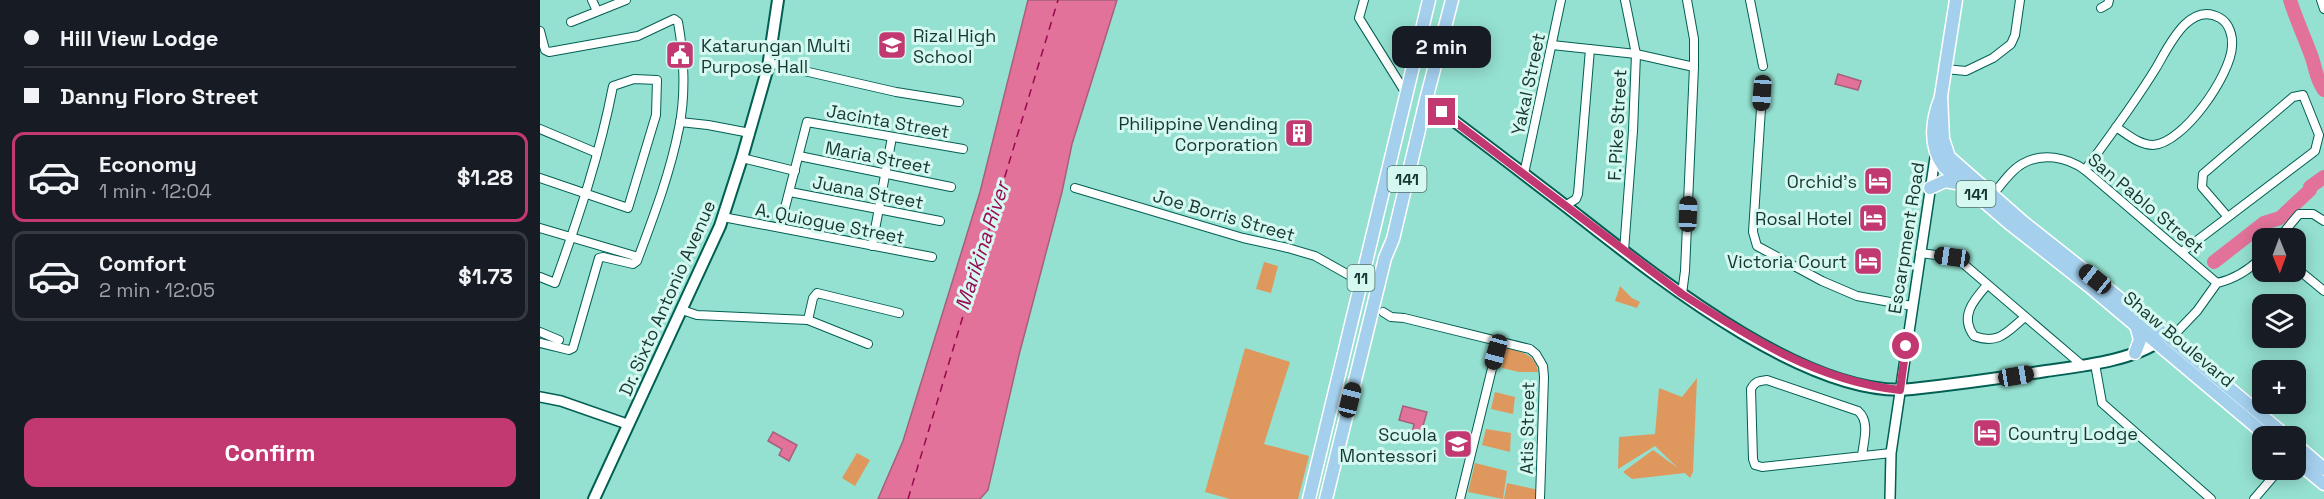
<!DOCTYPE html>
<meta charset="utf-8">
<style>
body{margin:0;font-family:"Space Grotesk",sans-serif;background:#20242c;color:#f1f3f6;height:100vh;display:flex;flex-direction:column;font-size:22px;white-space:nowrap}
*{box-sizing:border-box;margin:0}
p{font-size:20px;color:#9ea1a6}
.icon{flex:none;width:33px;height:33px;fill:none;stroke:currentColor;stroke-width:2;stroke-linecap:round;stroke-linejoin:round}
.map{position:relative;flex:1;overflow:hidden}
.details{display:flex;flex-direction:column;background:#171b24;width:540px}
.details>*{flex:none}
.guide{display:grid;align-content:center;height:132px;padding:0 24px;background:#171b24}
.needle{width:39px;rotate:179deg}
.controls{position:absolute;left:1712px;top:228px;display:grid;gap:12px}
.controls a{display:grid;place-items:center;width:54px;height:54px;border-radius:12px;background:#171b24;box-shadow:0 3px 15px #0003;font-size:30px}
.end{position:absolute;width:27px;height:27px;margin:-14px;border:8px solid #c23871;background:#fff;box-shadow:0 0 0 3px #fff}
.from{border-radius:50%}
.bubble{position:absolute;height:42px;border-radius:12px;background:#171b24;box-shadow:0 3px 15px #0003;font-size:20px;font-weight:700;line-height:42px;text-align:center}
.car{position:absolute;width:18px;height:36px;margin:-18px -9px;border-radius:8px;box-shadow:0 0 4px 2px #0007;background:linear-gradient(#222 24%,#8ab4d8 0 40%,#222 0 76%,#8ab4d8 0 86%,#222 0)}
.guide b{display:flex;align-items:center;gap:21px;height:57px;font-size:22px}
.guide b+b{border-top:2px solid #363941}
.guide i{width:15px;height:15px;background:#f1f3f6}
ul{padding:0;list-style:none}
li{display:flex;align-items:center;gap:18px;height:90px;margin:0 12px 9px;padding:0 12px;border:3px solid #363941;border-radius:12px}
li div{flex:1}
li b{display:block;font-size:22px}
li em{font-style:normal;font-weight:700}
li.selected{border-color:#c23871}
li>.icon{width:54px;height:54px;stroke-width:1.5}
.cta{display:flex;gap:12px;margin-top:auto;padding:12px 24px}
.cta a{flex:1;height:69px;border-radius:12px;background:#c23871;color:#fff;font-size:24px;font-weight:700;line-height:69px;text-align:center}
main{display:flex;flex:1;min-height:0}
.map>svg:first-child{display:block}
</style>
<main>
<section class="details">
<div class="guide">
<b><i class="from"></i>Hill View Lodge</b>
<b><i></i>Danny Floro Street</b>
</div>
<ul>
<li class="selected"><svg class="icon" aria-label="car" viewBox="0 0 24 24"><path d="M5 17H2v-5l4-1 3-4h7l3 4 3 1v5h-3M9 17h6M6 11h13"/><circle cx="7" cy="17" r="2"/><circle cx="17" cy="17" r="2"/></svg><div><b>Economy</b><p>1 min · 12:04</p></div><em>$1.28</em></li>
<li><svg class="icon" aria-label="car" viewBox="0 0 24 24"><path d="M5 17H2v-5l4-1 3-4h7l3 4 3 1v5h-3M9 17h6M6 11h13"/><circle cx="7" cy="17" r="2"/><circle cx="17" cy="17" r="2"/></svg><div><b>Comfort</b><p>2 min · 12:05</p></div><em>$1.73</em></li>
</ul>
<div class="cta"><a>Confirm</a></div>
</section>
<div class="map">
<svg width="1784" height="499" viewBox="0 0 1784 499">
<rect width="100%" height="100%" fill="#95e1d1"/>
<g fill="#de985d">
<polygon points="724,262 738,266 731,293 716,289"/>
<polygon points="1080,286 1092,298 1100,302 1097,308 1075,301"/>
<polygon points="705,348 750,362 724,444 769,456 758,499 690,499 665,492"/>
<path d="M966,348C981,352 996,354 998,372H979L962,368L964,350Z"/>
<polygon points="1157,378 1153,472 1150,478 1145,473 1092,479 1083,472 1113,450 1138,468 1115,446 1078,469 1079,437 1115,434 1119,388 1142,397"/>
<polygon points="955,392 975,397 973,414 951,409"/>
<polygon points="946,429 971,433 970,452 942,445"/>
<polygon points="317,453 330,460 315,486 302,478"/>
<polygon points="935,463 967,471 963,499 928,492"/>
<polygon points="967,483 999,490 997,499 964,499"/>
</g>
<g fill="#e27299" stroke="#a5607a" stroke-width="1.5">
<polygon points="488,0 577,0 532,144 522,192 479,355 448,490 440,499 338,499 363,441 440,192"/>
<polygon points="1298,74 1321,81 1318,90 1295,84"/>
<polygon points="863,406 887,412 880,436 872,434 874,424 859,420"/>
<polygon points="233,432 257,445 249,461 239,455 242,449 228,441"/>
</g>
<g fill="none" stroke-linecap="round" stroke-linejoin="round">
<g stroke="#e27299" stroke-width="14">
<path d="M1750,0C1756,19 1764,36 1771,55C1776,68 1775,77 1784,90"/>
<polyline points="1674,262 1724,223 1740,218 1770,190 1770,187 1784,177"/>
</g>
<polyline stroke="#980850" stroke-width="1.5" stroke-dasharray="8 6" stroke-linecap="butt" points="368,499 518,0"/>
<g stroke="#025f53" stroke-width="10">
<g id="minor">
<polyline points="52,0 57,11"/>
<polyline points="824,0 819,18 867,95"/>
<polyline points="1210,0 1223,66"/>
<polyline points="1781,0 1784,9"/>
<polyline points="1561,8 1568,4 1569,0"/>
<polyline points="31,22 86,0"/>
<path d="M0,31L5,50L9,52L98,36L134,19L138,22C144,55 146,95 139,128C130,174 113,218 97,261L93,264L63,257L59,258L33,348L29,350L0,343"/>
<polyline points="1012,45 1096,54 1154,67"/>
<polyline points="229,63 356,92 419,102"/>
<polyline points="1405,69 1426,71 1453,58 1471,44 1475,35 1480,0"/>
<polyline points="1222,93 1213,232 1217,246 1282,281 1317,296 1372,306"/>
<polyline points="140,122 168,125 210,133"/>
<polyline points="0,129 57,153"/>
<polyline points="259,156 411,187"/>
<polyline points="202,158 255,171"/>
<path d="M1545,170C1570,136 1594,104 1616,68C1628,48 1649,0 1680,18C1689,23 1693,36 1692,46C1691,75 1643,144 1613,145C1599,145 1587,134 1576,127"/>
<polyline points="984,174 1021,0"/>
<path d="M0,178L88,208L116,115L117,80L94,79L73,86C60,154 38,219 15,283L0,277"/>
<polyline points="535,188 703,238 748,248 775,256 821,282"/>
<polyline points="250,192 400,221"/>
<path d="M1452,196C1461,185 1470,171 1482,164C1502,152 1527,157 1545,170L1677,283"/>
<polyline points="1025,206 1036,199 1038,194 1050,49"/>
<polyline points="183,217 392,257"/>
<polyline points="240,227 267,122 423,149"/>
<polyline points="0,228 95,256"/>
<polyline points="1739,238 1759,214 1773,214 1784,221"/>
<polyline points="332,246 352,137"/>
<polyline points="1084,251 1093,131 1096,54 1085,0"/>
<polyline points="1642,252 1775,151 1779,135 1763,95 1753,97 1663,174 1662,187 1687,216"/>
<polyline points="1380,253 1412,257 1419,260 1543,366"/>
<polyline points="1755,267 1784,291"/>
<path d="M1447,285C1434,300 1419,316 1434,336C1459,345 1467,332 1485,317"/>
<polyline points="1142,294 1145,271 1154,67 1154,39 1147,0"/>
<polyline points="142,310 157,315 268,320 328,344"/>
<polyline points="843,312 851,317 864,318 990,349 996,354 1003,366 1004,377 1000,499"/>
<polyline points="268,320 273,298 277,293 359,313"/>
<polyline points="0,332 19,340"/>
<path d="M1632,340L1634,335L1657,311L1677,283C1695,279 1710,269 1722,257"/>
<polyline points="1555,364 1562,403 1671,499"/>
<path d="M1322,455C1324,440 1330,421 1318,411L1227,380C1219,381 1215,381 1211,389L1213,459L1215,465L1222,467L1351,453"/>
<polyline points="920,499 959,340"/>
<polyline points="1714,499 1739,470"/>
</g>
</g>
<g stroke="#025f53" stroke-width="12">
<g id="tertiary">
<polyline points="0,397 21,401 87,424"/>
<polyline points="1350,499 1351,453 1396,151"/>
</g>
</g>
<g stroke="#025f53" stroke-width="14">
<g id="secondary">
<path d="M886,100C933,135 980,171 1027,207C1108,270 1266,400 1372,389C1417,384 1461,378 1506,371C1541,366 1592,361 1621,340"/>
<polyline points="54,499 180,226 202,158 228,67 238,0"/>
</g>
</g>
<g stroke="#fff" stroke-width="15">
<g id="primary">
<polyline points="1416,0 1401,96 1403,139 1409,157 1483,222 1632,340 1746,436"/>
<path d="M1401,97C1392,119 1388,146 1404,167L1469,223L1549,286L1727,436"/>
<polyline points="1390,188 1405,181 1422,184"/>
<polyline points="1595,353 1600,340 1596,325"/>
<polyline points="1755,444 1784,469"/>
<polyline points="1755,460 1784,484"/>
<polyline points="769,499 889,0"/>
<polyline points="786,499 845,258 853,239 886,100 912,0"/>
</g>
</g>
<use href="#minor" stroke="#fff" stroke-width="8"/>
<use href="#tertiary" stroke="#fff" stroke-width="9"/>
<use href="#secondary" stroke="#fff" stroke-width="10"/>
<use href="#primary" stroke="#a4d0ee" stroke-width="12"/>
</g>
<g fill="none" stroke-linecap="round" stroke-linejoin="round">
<path stroke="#c23871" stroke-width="8" d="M902,112L1142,294C1210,338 1278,381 1360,390L1366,346"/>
</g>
<defs>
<g id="school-square" transform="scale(1.5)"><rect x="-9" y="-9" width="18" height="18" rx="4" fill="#c23871" stroke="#d5f9f1"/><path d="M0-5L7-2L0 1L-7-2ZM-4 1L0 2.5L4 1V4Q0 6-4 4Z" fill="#fff"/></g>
<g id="civic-square" transform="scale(1.5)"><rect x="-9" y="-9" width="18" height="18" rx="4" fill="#c23871" stroke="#d5f9f1"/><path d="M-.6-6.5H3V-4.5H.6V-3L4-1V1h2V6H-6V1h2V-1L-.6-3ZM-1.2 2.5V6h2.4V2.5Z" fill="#fff"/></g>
<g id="building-square" transform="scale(1.5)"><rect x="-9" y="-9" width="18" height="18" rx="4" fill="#c23871" stroke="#d5f9f1"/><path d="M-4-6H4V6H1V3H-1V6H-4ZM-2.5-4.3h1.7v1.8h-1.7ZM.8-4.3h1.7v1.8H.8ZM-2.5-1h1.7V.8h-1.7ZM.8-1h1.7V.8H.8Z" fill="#fff"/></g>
<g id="hotel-square" transform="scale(1.5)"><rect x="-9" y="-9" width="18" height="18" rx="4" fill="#c23871" stroke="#d5f9f1"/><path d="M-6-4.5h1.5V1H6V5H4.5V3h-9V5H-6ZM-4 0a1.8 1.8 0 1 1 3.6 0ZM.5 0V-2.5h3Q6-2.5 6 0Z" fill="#fff"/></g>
</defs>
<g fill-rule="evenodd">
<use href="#school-square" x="352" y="45"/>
<use href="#civic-square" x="140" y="55"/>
<use href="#building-square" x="759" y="133"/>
<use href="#hotel-square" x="1338" y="181"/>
<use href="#hotel-square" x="1333" y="218"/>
<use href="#hotel-square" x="1328" y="261"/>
<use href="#hotel-square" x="1447" y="433"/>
<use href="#school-square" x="918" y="444"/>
</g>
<g text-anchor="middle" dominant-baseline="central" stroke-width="6" stroke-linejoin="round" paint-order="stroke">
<g fill="#d5f9f1" stroke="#4f706a" stroke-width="1.5">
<rect x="847.5" y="166" width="39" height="26" rx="4.5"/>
<rect x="1416.5" y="181" width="39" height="26" rx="4.5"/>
<rect x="807.5" y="265" width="27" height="26" rx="4.5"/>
</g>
<g font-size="16" font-weight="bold" fill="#163630">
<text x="867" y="179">141</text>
<text x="1436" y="194">141</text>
<text x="821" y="278">11</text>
</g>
<g font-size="18" fill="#163630" stroke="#d5f9f1" text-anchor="end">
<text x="373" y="35" text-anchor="start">Rizal High<tspan x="373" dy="21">School</tspan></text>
<text x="161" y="45" text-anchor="start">Katarungan Multi<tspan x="161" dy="21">Purpose Hall</tspan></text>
<text x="738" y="123">Philippine Vending<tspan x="738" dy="21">Corporation</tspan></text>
<text x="1317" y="181">Orchid's</text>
<text x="1312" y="218">Rosal Hotel</text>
<text x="1307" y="261">Victoria Court</text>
<text x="1468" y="433" text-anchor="start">Country Lodge</text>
<text x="897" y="434">Scuola<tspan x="897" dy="21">Montessori</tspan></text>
</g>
<g font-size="18" fill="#163630" stroke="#d5f9f1">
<text transform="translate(988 84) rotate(-78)">Yakal Street</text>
<text transform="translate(348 121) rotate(10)">Jacinta Street</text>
<text transform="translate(1077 125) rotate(-87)">F. Pike Street</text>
<text transform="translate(338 157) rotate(11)">Maria Street</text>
<text transform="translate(328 192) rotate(11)">Juana Street</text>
<text transform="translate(1606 203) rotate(40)">San Pablo Street</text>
<text transform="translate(684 215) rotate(16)">Joe Borris Street</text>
<text transform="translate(290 223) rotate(11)">A. Quiogue Street</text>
<text transform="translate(1366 238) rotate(-81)">Escarpment Road</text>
<text transform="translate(127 298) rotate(-66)">Dr. Sixto Antonio Avenue</text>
<text transform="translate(1639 339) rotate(40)">Shaw Boulevard</text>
<text transform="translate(987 428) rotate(-89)">Atis Street</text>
</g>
<g font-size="20" font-style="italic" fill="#980850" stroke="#d5f9f1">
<text transform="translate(442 246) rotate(-72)">Marikina River</text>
</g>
</g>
</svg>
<div class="controls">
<a><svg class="needle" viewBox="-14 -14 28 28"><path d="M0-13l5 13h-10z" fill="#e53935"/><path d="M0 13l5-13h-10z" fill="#9ea1a6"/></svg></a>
<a><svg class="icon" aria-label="layers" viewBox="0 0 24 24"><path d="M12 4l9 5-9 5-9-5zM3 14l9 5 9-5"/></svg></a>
<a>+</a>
<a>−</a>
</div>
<i class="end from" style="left:1366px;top:346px"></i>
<i class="end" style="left:902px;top:112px"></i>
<div class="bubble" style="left:852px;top:26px;width:99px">2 min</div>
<i class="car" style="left:1222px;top:93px;rotate:184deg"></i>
<i class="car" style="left:1148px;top:214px;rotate:2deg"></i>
<i class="car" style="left:1412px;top:257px;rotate:278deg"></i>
<i class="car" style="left:1555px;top:279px;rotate:309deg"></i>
<i class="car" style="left:956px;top:352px;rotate:195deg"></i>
<i class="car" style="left:1476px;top:376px;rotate:80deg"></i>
<i class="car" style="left:810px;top:400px;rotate:14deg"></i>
</div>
</main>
